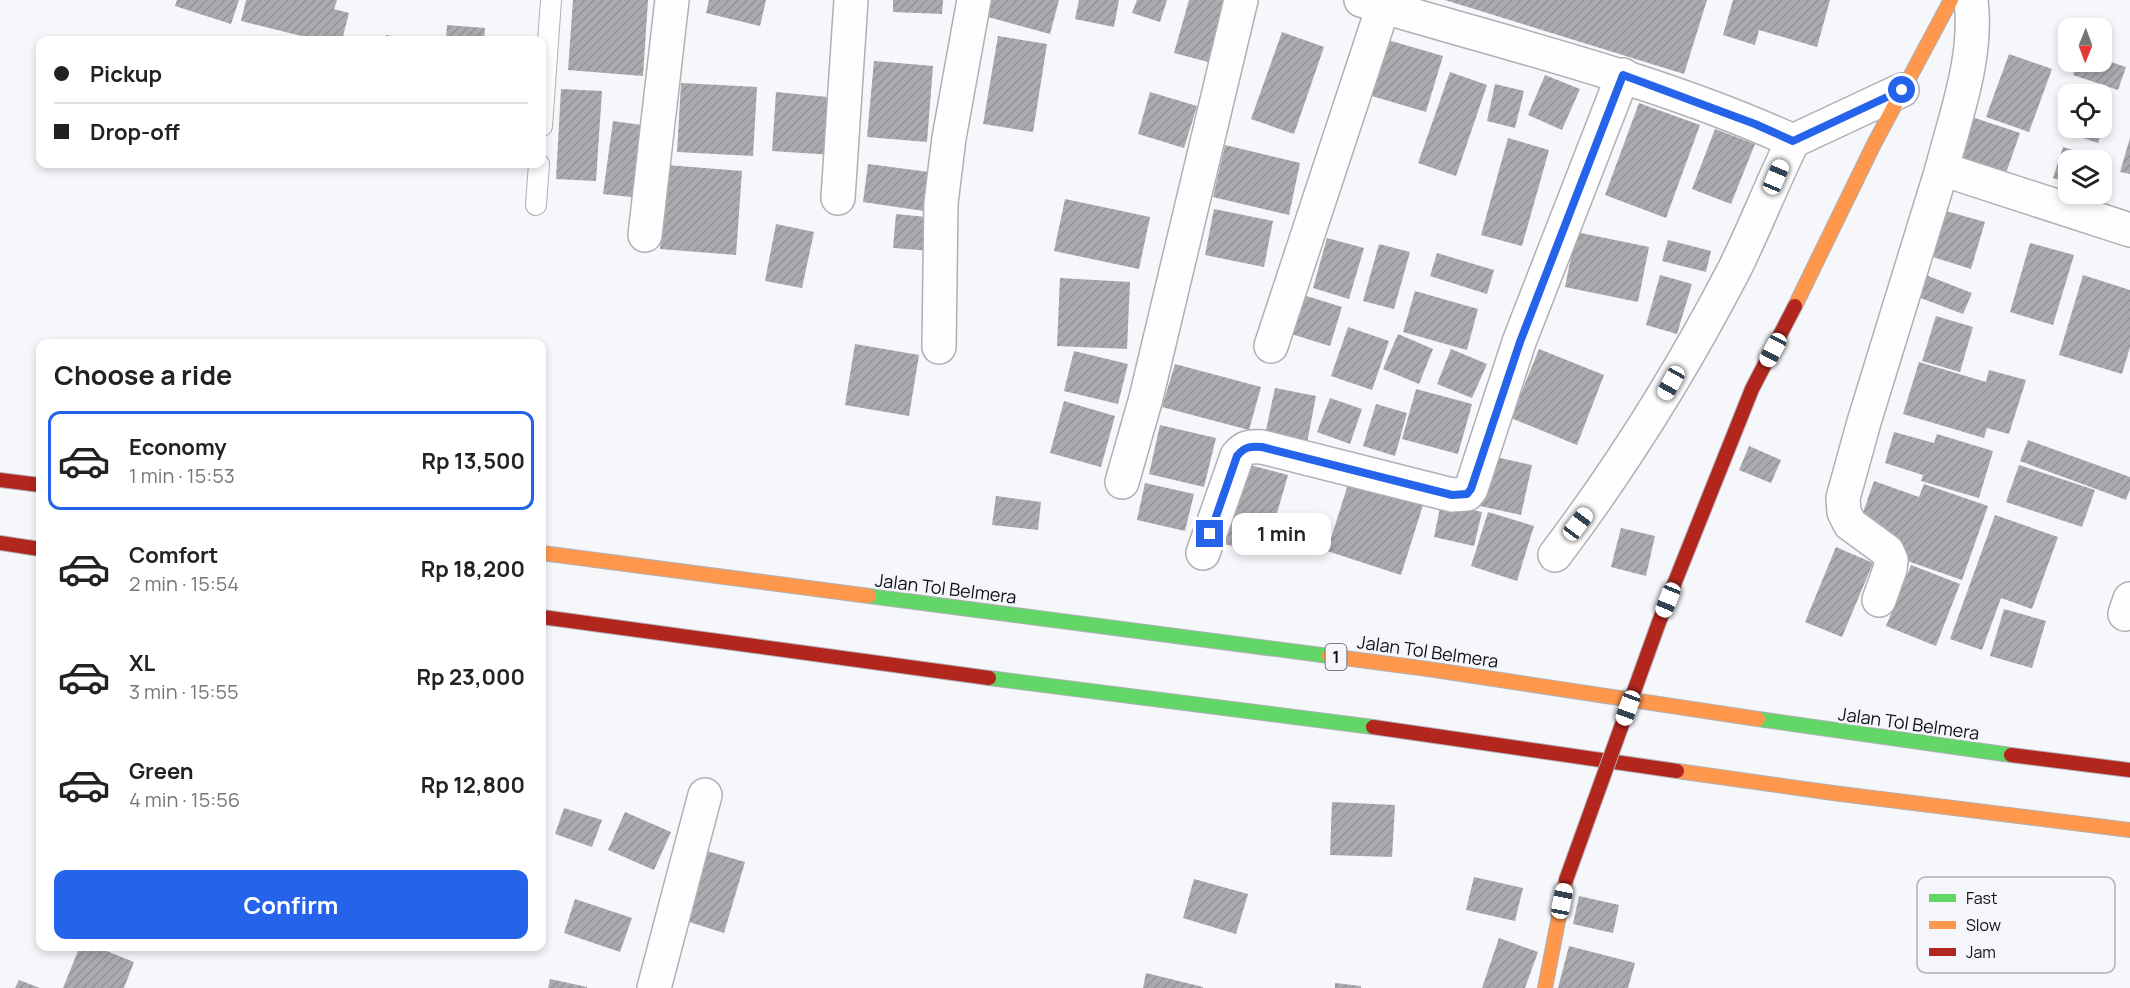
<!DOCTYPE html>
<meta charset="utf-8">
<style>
body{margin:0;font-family:Manrope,sans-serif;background:#f6f6f6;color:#222;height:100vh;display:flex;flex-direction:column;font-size:22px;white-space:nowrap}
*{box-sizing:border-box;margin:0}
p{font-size:20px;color:#767676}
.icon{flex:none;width:33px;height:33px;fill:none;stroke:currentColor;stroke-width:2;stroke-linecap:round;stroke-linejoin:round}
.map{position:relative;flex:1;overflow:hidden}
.sheet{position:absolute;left:36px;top:339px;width:510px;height:612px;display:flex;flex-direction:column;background:#fff;border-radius:12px;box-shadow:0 3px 9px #0003}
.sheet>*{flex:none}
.hud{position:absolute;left:36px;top:36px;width:510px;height:132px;border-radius:12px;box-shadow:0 3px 9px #0003;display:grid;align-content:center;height:132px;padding:0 18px;background:#fff}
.needle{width:39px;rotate:181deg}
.controls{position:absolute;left:2058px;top:18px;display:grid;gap:12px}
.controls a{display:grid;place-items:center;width:54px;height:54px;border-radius:12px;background:#fff;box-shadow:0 3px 9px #0003;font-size:30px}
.end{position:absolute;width:27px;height:27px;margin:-14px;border:8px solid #2563eb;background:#fff;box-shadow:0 0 0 3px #fff}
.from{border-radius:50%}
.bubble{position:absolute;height:42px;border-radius:12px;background:#fff;box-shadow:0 3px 9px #0003;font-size:20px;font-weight:700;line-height:42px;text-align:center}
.car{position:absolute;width:18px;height:36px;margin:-18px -9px;border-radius:8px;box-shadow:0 0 4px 2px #0007;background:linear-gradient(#fff 24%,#345 0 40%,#fff 0 76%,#345 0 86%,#fff 0)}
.hud b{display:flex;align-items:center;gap:21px;height:57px;font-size:22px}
.hud b+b{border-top:2px solid #e0e0e0}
.hud i{width:15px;height:15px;background:#222}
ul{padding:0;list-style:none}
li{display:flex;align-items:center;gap:18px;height:99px;margin:0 12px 9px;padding:0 6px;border:3px solid transparent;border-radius:12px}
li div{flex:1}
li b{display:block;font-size:22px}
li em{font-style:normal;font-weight:700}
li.on{border-color:#2563eb}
li>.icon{width:54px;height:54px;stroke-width:1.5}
h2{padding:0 18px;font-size:27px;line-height:72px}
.primary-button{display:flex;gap:12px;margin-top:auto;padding:12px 18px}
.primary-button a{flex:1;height:69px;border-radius:12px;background:#2563eb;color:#fff;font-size:24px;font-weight:700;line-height:69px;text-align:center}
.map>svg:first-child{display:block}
</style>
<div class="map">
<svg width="2130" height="988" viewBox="0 0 2130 988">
<defs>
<pattern id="building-hatch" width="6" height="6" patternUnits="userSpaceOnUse" patternTransform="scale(1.5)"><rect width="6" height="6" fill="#abaaaf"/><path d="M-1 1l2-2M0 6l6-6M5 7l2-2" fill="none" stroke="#929196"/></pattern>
</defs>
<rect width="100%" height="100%" fill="#f6f7fa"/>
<g fill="url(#building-hatch)">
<polygon points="177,0 239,0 231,24 175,6"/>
<polygon points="246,0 337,0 334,9 349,13 342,40 318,40 241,21"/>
<polygon points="573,0 648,0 643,76 568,70"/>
<polygon points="709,0 766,0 760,26 706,13"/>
<polygon points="893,0 943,0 942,14 893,12"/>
<polygon points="985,0 1059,0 1050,34 981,15"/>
<polygon points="1079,0 1119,0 1114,27 1075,19"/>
<polygon points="1137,0 1167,0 1160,22 1132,13"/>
<polygon points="1189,0 1229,0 1212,63 1174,53"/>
<polygon points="1445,0 1707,0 1684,74"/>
<polygon points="1733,0 1830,0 1817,47 1759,30 1755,45 1723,35"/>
<polygon points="447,25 485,28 484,40 446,40"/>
<polygon points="1282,32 1324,47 1294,134 1251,119"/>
<polygon points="386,35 408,39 408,40 384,40"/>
<polygon points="998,36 1047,44 1033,132 983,124"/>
<polygon points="1381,38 1443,56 1426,112 1365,94"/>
<polygon points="2009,54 2052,69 2029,132 1986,117"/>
<polygon points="2102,59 2126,67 2118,90 2073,75 2078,62 2102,62"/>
<polygon points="874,61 933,66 927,142 867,137"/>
<polygon points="1450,72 1487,85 1456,176 1418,163"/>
<polygon points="1545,75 1580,89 1562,130 1528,115"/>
<polygon points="681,83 757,87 753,156 677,152"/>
<polygon points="1495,84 1524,91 1515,128 1487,121"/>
<polygon points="561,89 602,91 596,181 556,179"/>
<polygon points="776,92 838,98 833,155 772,151"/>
<polygon points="1150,92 1197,106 1184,148 1138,134"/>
<polygon points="1639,103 1700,125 1666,218 1605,195"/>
<polygon points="2102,105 2110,107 2098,143 2062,131 2068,113 2068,128 2102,128"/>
<polygon points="1966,115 2020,133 2005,176 1951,157"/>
<polygon points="613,121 649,126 640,198 603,194"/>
<polygon points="1715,129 1755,144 1731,204 1692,189"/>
<polygon points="1508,138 1549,150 1522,246 1481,235"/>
<polygon points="2130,138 2130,174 2120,172"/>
<polygon points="1225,145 1300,163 1289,215 1213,197"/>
<polygon points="2063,147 2105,160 2102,168 2102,160 2068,160 2068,183 2053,178"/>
<polygon points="868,164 929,172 924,211 863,202"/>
<polygon points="667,165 742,171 736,255 660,249"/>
<polygon points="1065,199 1150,217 1139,269 1054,251"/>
<polygon points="1214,209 1273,221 1264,267 1205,255"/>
<polygon points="1946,211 1985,222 1971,269 1933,257"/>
<polygon points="896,214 936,218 933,251 893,248"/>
<polygon points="776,224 814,232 802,288 765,281"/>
<polygon points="1576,232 1649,247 1638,302 1565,287"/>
<polygon points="1327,238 1364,248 1349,299 1313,288"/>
<polygon points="1668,240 1711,251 1706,272 1662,261"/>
<polygon points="2030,243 2074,255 2053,325 2010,312"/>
<polygon points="1379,244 1410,252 1394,309 1363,301"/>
<polygon points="1437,253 1494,270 1487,294 1430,276"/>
<polygon points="1918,272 1972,293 1963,314 1910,294"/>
<polygon points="1660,275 1692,284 1677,334 1646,325"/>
<polygon points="2083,275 2130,290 2130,347 2122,374 2059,355"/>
<polygon points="1060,278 1130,282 1127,349 1057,346"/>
<polygon points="1415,291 1478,309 1467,350 1403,332"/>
<polygon points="1300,294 1342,307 1330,346 1288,333"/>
<polygon points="1936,316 1973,327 1960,372 1922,361"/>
<polygon points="1348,327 1389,341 1372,390 1331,376"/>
<polygon points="1398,334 1433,349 1419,384 1383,369"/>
<polygon points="855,344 919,355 909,416 845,405"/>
<polygon points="1451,349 1487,364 1472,398 1437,384"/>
<polygon points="1539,349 1604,375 1577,445 1511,418"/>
<polygon points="1074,351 1128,364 1118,404 1064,391"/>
<polygon points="1919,362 1986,382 1989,370 2026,380 2009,434 1987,428 1984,438 1903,414"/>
<polygon points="1175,364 1261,387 1249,430 1162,407"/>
<polygon points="1275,388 1316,396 1307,443 1265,435"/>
<polygon points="1416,389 1472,404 1458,454 1402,439"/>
<polygon points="1330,398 1362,409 1350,444 1317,432"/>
<polygon points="1064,401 1115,416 1101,467 1050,453"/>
<polygon points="1376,404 1407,413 1395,456 1363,446"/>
<polygon points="1160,425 1216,438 1204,487 1149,474"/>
<polygon points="1894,432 1934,443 1937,434 1993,451 1979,498 1921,481 1923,475 1885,463"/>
<polygon points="2028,440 2130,477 2130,489 2126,500 2020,461"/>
<polygon points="1749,446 1781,460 1771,483 1739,470"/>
<polygon points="1491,456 1532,465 1521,515 1480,506"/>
<polygon points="1238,462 1288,475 1265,555 1217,542"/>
<polygon points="2019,465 2095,490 2082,527 2006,502"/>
<polygon points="1350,478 1424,502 1401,575 1327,551"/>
<polygon points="1874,481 1919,497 1924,484 1988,506 1962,580 1893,556 1858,527"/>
<polygon points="1145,483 1194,494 1185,531 1137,520"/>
<polygon points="996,496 1041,502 1038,530 992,525"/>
<polygon points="1441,503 1482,512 1474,546 1434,537"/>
<polygon points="1488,512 1534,526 1517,581 1471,566"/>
<polygon points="1995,515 2058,537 2032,609 2001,598 1982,650 1950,639"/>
<polygon points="1621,528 1655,536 1646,576 1611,567"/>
<polygon points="1836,547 1873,563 1842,637 1805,622"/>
<polygon points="1911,565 1960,584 1936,646 1886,626"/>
<polygon points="2004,609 2046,621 2032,668 1990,656"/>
<polygon points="1332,802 1395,805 1392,857 1330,855"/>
<polygon points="564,808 602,820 592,847 555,834"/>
<polygon points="625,812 671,832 654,870 608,850"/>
<polygon points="707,851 745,862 724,933 686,921"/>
<polygon points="1474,877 1523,888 1515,921 1466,910"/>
<polygon points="1194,879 1248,894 1236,934 1183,918"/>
<polygon points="1579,896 1619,905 1613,933 1573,924"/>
<polygon points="575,899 632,918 620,952 564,933"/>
<polygon points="1499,938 1538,952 1525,988 1482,988"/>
<polygon points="80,946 94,946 134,962 124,988 63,988"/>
<polygon points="1569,946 1635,963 1628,988 1558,988"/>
<polygon points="1146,973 1203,987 1203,988 1143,988"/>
<polygon points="550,979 587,987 587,988 548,988"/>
<polygon points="19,980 40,988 15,988"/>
<polygon points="1335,983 1361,986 1361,988 1335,988"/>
</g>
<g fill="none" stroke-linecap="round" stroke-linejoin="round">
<g stroke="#aeb0b5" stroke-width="22">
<g id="lane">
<polyline points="542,126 551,0"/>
<polyline points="536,205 539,164"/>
</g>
</g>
<g stroke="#aeb0b5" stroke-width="36">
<g id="street">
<path d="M1361,0C1506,44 1655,78 1793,141L1902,90"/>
<path d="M1971,0C1978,57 1956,114 1942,169L2130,230"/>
<polyline points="838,198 851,0"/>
<polyline points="645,235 672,0"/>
<polyline points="1271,346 1383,7"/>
<polyline points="939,347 941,203 949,138 974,0"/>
<polyline points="1122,482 1146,398 1241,0"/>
<path d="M1203,553L1237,456C1244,447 1250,446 1262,447L1452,495L1467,494L1471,489L1519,342L1623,75"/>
<path d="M1555,555C1623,465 1682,370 1734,270C1755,228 1772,183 1793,141"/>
<polyline points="1879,600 1890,569 1891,560 1887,551 1850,524 1844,512 1843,498 1864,422 1942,169"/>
<polyline points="2125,614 2130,599"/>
<polyline points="654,988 705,795"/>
</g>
</g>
<g stroke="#aeb0b5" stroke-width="16">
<g id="fast">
<polyline points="869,596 1329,656"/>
<polyline points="989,678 1373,727"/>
<polyline points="1758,719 2011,755"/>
</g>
</g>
<g stroke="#aeb0b5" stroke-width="16">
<g id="slow">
<polyline points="1795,306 1874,144 1951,0"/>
<polyline points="542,553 869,596"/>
<polyline points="1329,656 1428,669 1758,719"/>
<polyline points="1677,771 1833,793 2130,830"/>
<polyline points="1545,988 1566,880"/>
</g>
</g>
<g stroke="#aeb0b5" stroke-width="16">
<g id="jam">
<polyline points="0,480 40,485"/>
<polyline points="0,543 40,549"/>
<polyline points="542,617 989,678"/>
<polyline points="1659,622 1752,389 1795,306"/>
<polyline points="1373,727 1677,771"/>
<polyline points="2011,755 2130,770"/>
</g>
</g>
<use href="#lane" stroke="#fefefe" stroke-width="20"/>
<use href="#street" stroke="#fefefe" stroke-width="33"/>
<use href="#fast" stroke="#63d668" stroke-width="14"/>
<use href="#slow" stroke="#ff974d" stroke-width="14"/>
<use href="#jam" stroke="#b3261e" stroke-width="14"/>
<g stroke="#aeb0b5" stroke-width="16" stroke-linecap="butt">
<polyline id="jam-bridge" points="1566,880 1659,622"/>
</g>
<use href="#jam-bridge" stroke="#b3261e" stroke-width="14"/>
</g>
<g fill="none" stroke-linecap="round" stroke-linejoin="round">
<path stroke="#2563eb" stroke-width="8" d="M1210,534L1237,456C1244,447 1250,446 1262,447L1452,495L1467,494L1471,489L1520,342L1623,75L1755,124L1793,141L1902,90"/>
</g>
<g text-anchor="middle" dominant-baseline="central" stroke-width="5" stroke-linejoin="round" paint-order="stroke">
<rect fill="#f5f6fb" stroke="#53545b" stroke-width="1.5" x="1325.5" y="644" width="21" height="26" rx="4.5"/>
<g font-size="16" font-weight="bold" fill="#0e0f17">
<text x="1336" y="657">1</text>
</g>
<g font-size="18" fill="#0e0f17" stroke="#f5f6fb">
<text transform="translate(946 588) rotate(7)">Jalan Tol Belmera</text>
<text transform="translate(1428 651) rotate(8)">Jalan Tol Belmera</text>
<text transform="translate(1909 723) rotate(8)">Jalan Tol Belmera</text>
</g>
</g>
<rect x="1917" y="877" width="198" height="96" rx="9" fill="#f5f6fb" stroke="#b0b1b7" stroke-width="1.5"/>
<rect x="1929" y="894" width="27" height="8" fill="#63d668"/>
<rect x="1929" y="921" width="27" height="8" fill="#ff974d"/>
<rect x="1929" y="948" width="27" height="8" fill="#b3261e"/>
<g font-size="16" fill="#0e0f17">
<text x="1966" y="904">Fast</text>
<text x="1966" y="931">Slow</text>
<text x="1966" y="958">Jam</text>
</g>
</svg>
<div class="controls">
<a><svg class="needle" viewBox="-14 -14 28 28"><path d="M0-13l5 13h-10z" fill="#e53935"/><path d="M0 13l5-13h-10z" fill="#767676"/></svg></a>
<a><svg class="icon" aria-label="locate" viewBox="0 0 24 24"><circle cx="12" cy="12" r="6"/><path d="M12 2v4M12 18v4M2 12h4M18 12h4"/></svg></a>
<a><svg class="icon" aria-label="layers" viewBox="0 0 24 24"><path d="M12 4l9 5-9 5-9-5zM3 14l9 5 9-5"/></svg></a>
</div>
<i class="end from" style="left:1902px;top:90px"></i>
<i class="end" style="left:1210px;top:534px"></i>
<div class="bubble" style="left:1232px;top:513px;width:99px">1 min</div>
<i class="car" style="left:1776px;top:177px;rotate:23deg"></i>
<i class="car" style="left:1773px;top:350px;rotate:208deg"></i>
<i class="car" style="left:1671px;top:383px;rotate:209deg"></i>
<i class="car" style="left:1578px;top:524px;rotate:37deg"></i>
<i class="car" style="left:1668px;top:600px;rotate:202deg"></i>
<i class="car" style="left:1628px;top:708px;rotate:200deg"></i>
<i class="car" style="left:1562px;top:901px;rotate:11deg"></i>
<div class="hud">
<b><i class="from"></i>Pickup</b>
<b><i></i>Drop-off</b>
</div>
<section class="sheet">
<h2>Choose a ride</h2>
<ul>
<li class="on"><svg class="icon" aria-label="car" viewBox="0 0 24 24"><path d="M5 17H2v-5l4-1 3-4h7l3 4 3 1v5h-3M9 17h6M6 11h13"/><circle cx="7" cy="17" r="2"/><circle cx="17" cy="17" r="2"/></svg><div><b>Economy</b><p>1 min · 15:53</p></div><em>Rp 13,500</em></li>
<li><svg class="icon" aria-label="car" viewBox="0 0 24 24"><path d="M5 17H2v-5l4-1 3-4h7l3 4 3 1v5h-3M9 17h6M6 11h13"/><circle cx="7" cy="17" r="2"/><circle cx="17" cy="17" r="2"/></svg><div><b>Comfort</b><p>2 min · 15:54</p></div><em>Rp 18,200</em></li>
<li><svg class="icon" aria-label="car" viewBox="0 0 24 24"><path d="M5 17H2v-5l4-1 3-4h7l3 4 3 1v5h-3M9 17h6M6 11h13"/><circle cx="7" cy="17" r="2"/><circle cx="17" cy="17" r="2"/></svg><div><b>XL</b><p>3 min · 15:55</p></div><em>Rp 23,000</em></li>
<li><svg class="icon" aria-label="car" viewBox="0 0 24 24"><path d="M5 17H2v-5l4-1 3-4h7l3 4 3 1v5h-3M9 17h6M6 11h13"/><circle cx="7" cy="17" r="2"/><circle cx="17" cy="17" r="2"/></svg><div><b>Green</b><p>4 min · 15:56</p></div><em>Rp 12,800</em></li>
</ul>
<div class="primary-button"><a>Confirm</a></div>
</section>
</div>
